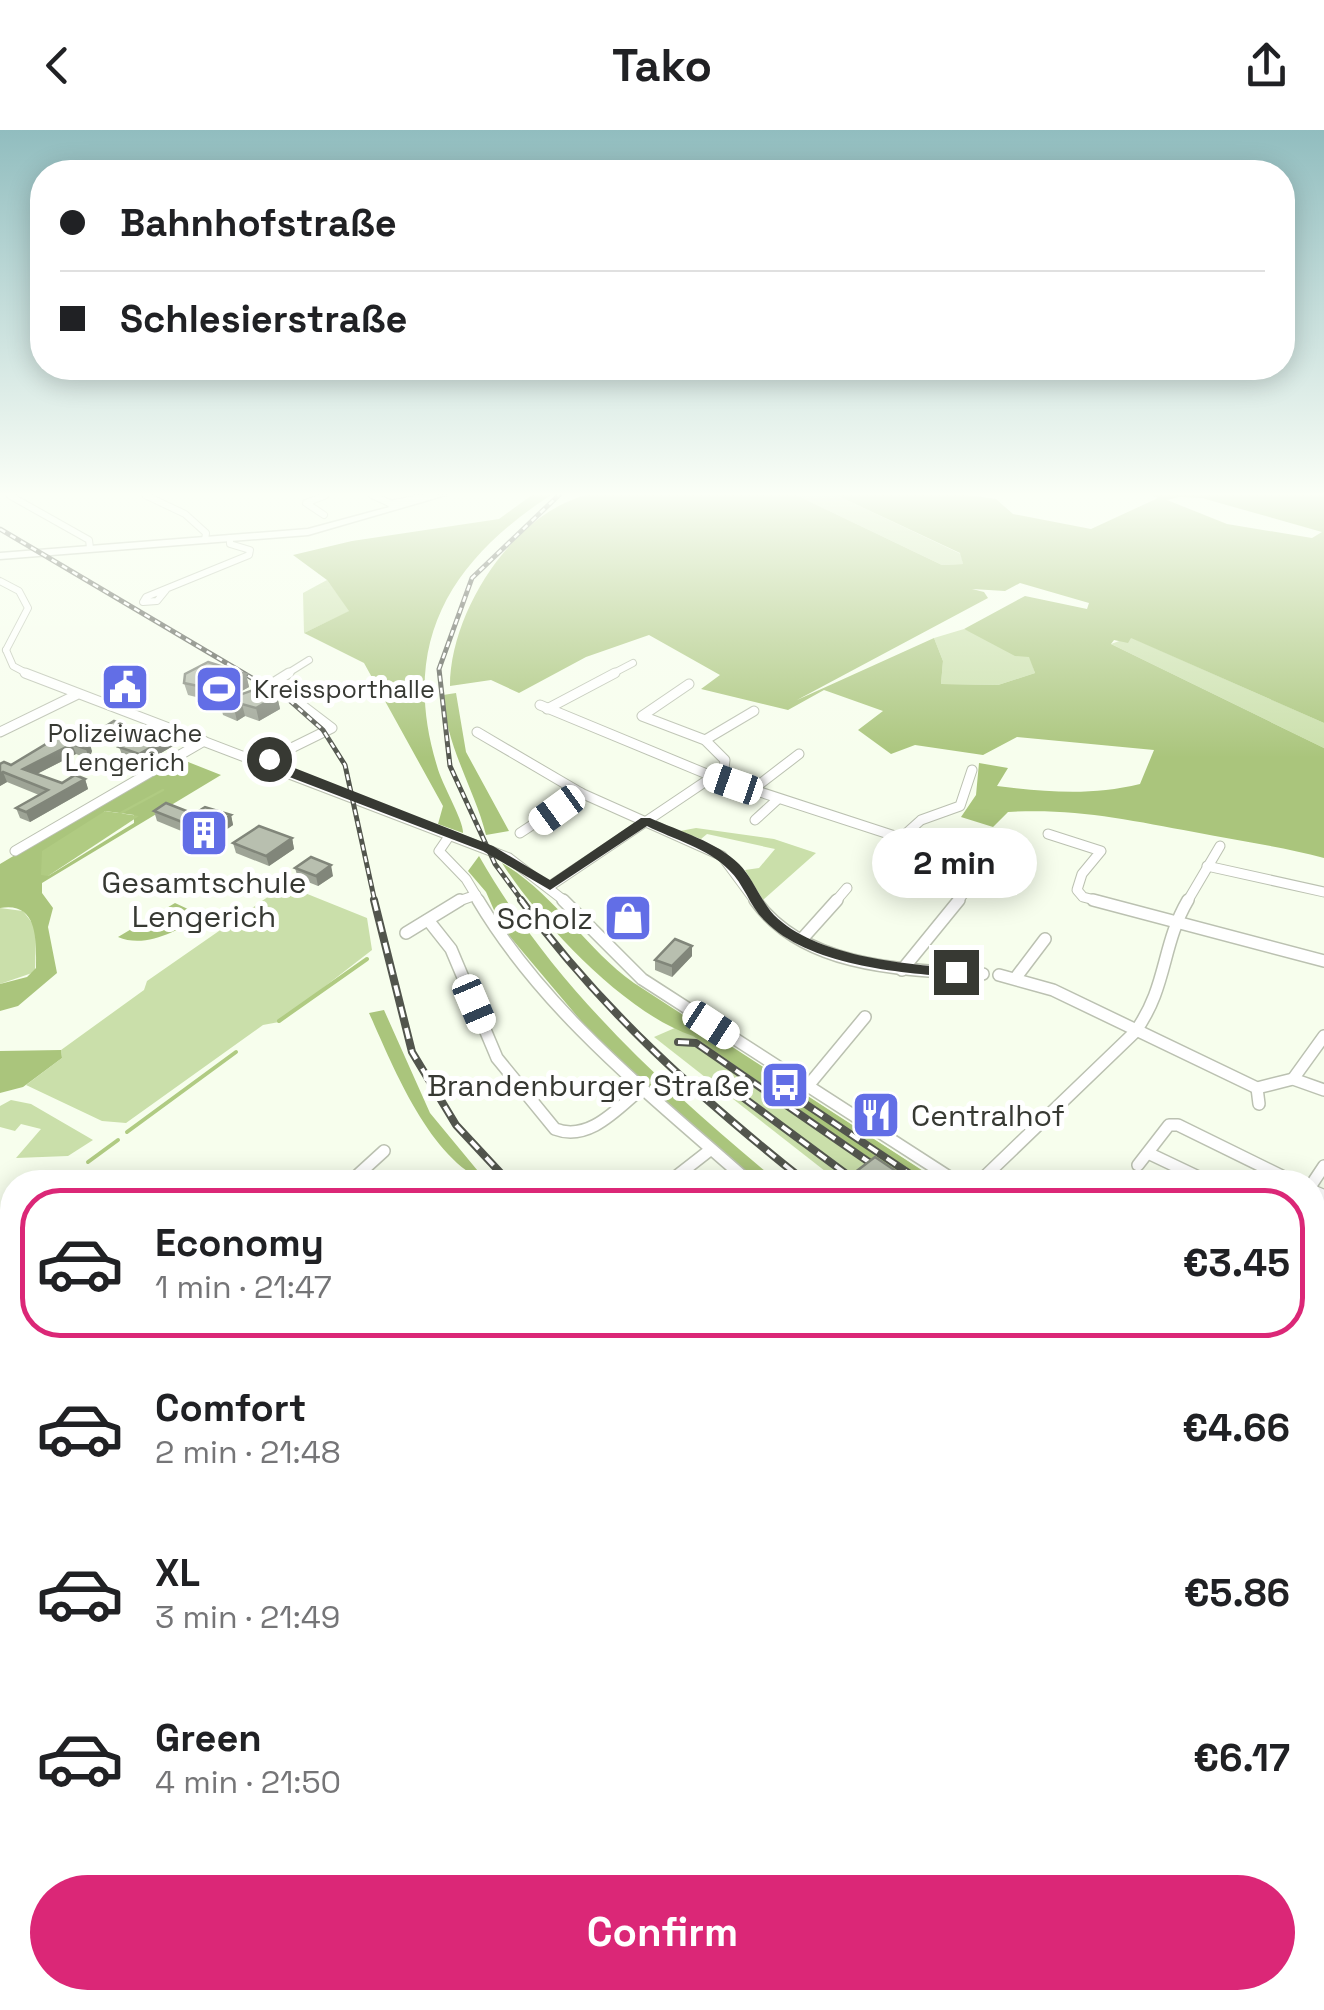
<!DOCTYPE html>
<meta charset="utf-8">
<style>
body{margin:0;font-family:"Space Grotesk",sans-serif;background:#f6f6f6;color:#202124;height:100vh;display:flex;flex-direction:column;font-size:38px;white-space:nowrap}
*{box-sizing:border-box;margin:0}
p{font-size:32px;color:#757577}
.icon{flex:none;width:55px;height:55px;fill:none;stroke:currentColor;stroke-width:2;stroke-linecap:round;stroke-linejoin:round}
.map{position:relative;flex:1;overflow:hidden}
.details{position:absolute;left:0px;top:1040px;width:1325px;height:840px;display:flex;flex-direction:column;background:#fff;border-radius:40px 40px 0 0;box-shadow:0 5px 25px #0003}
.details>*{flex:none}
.guide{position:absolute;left:30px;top:30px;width:1265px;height:220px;border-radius:40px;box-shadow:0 5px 25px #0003;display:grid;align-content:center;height:220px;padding:0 30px;background:#fff}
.end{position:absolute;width:45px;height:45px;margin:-22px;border:12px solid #373933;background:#fff;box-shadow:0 0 0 5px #fff}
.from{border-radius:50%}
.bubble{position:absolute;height:70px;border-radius:35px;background:#fff;box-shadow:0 5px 25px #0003;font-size:32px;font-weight:600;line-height:70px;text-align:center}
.car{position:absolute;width:30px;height:60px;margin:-30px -15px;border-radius:12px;box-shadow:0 0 8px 2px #0007;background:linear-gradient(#fff 24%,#345 0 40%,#fff 0 76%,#345 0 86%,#fff 0)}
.guide b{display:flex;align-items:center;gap:35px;height:95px;font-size:38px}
.guide b+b{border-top:2px solid #e0e0e0}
.guide i{width:25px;height:25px;background:#202124}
ul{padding:18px 0 0;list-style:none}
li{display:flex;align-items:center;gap:30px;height:150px;margin:0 20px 15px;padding:0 10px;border:5px solid transparent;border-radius:40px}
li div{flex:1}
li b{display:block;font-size:38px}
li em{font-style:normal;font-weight:600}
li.on{border-color:#db2777}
li>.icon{width:90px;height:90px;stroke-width:1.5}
.cta{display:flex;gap:20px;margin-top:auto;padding:20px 30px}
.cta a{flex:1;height:115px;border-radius:60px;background:#db2777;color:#fff;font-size:40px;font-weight:600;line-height:115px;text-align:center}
header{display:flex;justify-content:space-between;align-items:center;height:130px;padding:0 30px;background:#fff;font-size:45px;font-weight:600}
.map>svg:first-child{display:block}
</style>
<header><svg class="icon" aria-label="back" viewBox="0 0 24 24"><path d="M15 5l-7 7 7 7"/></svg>Tako<svg class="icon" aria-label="share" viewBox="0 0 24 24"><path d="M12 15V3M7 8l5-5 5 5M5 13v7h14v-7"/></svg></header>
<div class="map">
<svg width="1324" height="1880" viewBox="0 0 1324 1880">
<rect width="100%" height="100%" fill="#f7feed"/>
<g fill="#cadfaa">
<polygon points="796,365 836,365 961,424 963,434 942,435"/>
<polygon points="327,450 350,481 304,503 303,463"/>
<polygon points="964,499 1030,527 1035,543 998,555 941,554 943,531 934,508"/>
<polygon points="1130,507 1324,593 1324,618 1111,514"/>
<polygon points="696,698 774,709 816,723 763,770 745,740 759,738 775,719 707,704 701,709 680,701"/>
<polygon points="285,755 367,788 372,820 279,892 263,895 126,993 102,991 26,955 62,928 61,920 144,860 147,851"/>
<polygon points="0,778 23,781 36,798 35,842 0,854"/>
<polygon points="691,891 940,1052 839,1052 654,907"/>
<polygon points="11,970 31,974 93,1010 68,1026 16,1028 41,999 21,994 15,1001 0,997 0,976"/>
<polygon points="12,1804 12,1868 37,1868 25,1880 0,1880 0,1817"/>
</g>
<g fill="#aac57c" fill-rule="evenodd">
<path d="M532,365H551C448,432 400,514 437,636C442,655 464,691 463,703L438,694L443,676L364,533L304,503L349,481L327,450L293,425L352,411L499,389Z"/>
<path d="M586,365H796L942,435L963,434L960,423L836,365H968L996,369L1013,384L1091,399L1158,368L1152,365H1324V593L1131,508L1128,513L1114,510L1111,514L1324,618V728C1280,716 1238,711 1194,702C1129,690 1075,678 1008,682L993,697L961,687L976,665L979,633L1008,638L997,656C1047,662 1091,666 1140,654L1154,620L1017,607L983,625L915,615L891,624L858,600L883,581L824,560L788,580L701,559L720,545L649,505L586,527L519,563L491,550L450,556C450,482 512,385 586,365ZM1179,367L1202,368L1322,402L1312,408L1227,394L1167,370ZM1020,453L1089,473L1087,479L1025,466L964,499L1015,526L1029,527L1035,543L998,555L941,554L943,531L934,508L797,570L988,468L984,462L972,459L1005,461Z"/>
<path d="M456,563L466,622L509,701L486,705C475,660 446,617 443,565Z"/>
<path d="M178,628L221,645L42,753V763L53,778L48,797L57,843L18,876L0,881V854L27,847L36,838C36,812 39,771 0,778V734ZM105,681L134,685V693L48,746Z"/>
<path d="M479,726C554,857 663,956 778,1052H757L598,911L501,796L486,762L468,741Z"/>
<path d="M502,733C555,764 585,818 634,853L940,1052H904L693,906C624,883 539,791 502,733Z"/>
<path d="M175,773L203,786C178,800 146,819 118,807Z"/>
<path d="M384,880L430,983L487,1052C429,1029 393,936 369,883Z"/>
<polygon points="61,920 62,928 23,957 0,963 0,921"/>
</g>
<polygon fill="#b0cb82" points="105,681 139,686 48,746 41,745 42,721"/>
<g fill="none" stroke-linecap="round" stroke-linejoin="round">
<polyline stroke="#b0cb82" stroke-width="2.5" points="115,686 163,660"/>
<g stroke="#b0cb82" stroke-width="4">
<polyline points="279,891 367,829"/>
<polyline points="127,1002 236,922"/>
<polyline points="88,1032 118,1010"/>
<polyline points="54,1052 74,1042"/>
</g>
<polyline stroke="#b0cb82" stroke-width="5" points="0,1101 12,1090"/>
<g stroke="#bbc1b1" stroke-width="8">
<g id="minor-far4">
<polyline points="9,365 89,410 90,418"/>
<polyline points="145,365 185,384 206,403 205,410"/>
<polyline points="372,365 396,376"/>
<polyline points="390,374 434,365"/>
<polyline points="324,385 306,373 326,365"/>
<polyline points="0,451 19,461 28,478 6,520"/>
<polyline points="166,460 157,471 143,472 146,467 249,425 250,420 230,414 230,408"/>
<polyline points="6,520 13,536 30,545"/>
<polyline points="285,545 309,530"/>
<polyline points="610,545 633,533"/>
</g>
</g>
<g stroke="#bbc1b1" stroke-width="11">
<g id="minor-far3">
<polyline points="25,543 509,728 566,772"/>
<polyline points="540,575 714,647 901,708 921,690 960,676 972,640"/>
<polyline points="547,579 615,543"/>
<polyline points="0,602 76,565"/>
<polyline points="477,602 581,663 722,726 756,772"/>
<polyline points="705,610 754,581"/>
<polyline points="263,632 332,598 273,553 289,543"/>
<polyline points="752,660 799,624"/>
<polyline points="755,690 778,669"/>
<polyline points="520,703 581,663"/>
<polyline points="1048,704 1101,721 1082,744 1077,760 1083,767 1102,772"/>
<polyline points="450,705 439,721 466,749 480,772"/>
<polyline points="15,721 204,611"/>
<polyline points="1207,736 1324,762"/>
<polyline points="550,756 724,639 725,630 705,610 642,586 689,554"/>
<polyline points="456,772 476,765"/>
<polyline points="835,772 847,758"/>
<polyline points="957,772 980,743"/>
<polyline points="1187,772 1220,716"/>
</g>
</g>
<g stroke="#bbc1b1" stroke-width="14">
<g id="minor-far2">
<path d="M478,770C545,883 652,966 749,1052"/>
<polyline points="563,770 642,849 957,1052"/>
<path d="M755,770C804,839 906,840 983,844"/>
<polyline points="1093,770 1324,831"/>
<path d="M428,790L451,819L497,928L555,999C589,1012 617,979 641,959"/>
<polyline points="406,803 460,770"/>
<polyline points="802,809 837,770"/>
<polyline points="902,840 959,770"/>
<polyline points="999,845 1053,860 1257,958 1293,949 1324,960"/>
<polyline points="1017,846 1045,809"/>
<polyline points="1293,949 1324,906"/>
<polyline points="807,957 865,887"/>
<polyline points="1257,958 1259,974"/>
<polyline points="1148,1023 1209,1052"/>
<polyline points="1138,1035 1169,995 1178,995 1294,1052"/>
<polyline points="350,1052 384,1021"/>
<polyline points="669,1052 710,1020"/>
<path d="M979,1052L1135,902C1168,856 1161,816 1188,770"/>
<polyline points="1312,1054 1324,1036"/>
</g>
</g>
<g stroke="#bbc1b1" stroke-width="16">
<g id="minor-far1">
<polyline points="1312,1062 1324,1067"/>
<polyline points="0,1220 12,1222"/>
<polyline points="1312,1278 1324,1286"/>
</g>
</g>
<g stroke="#bbc1b1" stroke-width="20">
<g id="minor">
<polyline points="1312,1479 1324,1488"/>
<polyline points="1312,1730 1324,1743"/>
<polyline points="0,1771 12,1758"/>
<polyline points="780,1868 790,1880"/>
<polyline points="911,1880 921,1868"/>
</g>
</g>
<g stroke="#bbc1b1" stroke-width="3">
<polygon id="major" points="434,365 446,365 308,405 0,429 0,423 308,399"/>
</g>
<use href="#minor-far4" stroke="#fff" stroke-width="6"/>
<use href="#minor-far3" stroke="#fff" stroke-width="9"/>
<use href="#minor-far2" stroke="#fff" stroke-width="11"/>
<use href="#minor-far1" stroke="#fff" stroke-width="14"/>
<use href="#minor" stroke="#fff" stroke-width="18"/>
<use href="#major" fill="#fff" fill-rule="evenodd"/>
<g stroke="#52554d" stroke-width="5">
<g id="rail-far3">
<polyline points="0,399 289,570 323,600 345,635 375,772"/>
<polyline points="523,772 495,734 450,636 439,539 472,448 559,365"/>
</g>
</g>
<g stroke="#52554d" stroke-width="8">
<g id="rail-far2">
<polyline points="374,770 412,922 456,995 509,1052"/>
<path d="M521,770C601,880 700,968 806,1052"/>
<polyline points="678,912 696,913 898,1052"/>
<polyline points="777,955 922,1052"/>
<polyline points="729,957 849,1046"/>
</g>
</g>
<g stroke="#52554d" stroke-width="9">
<polyline id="rail-far1" points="1312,1397 1324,1404"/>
</g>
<g stroke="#52554d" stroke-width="10">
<g id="rail">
<polyline points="1312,1428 1324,1436"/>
<polyline points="1312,1574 1324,1582"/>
</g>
</g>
<use href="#rail-far3" stroke="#fff" stroke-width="2.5" stroke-dasharray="6" stroke-linecap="butt"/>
<use href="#rail-far2" stroke="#fff" stroke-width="4" stroke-dasharray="11" stroke-linecap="butt"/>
<use href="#rail-far1" stroke="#fff" stroke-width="5" stroke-dasharray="14" stroke-linecap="butt"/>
<use href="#rail" stroke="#fff" stroke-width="6" stroke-dasharray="18" stroke-linecap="butt"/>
</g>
<g fill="#9ea496">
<polygon points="246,544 249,557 224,571 277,566 280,579 259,591 245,586 237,591 223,585 220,573 188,565 184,553"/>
<polygon points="103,598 173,616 142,634 123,627 119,617 124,614 106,607"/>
<polygon points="66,602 92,621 89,629 76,624 37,644 62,653 85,649 88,659 30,692 20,688 16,678 39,665 7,652 0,656 0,634 11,635"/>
<polygon points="154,681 231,685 233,695 208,712 157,691"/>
<polygon points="292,708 294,719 269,736 236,723 233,713"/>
<polygon points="295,738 333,746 318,756 298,748"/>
<polygon points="616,784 640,786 629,796 616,791"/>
<polygon points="692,826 672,847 655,840 655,830"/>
<polygon points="854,1043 912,1052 853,1052"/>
</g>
<g fill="#81867a">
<polygon points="246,544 249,557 220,573 217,560"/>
<polygon points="277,566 280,579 259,591 256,578"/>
<polygon points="242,574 245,586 237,591 234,578"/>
<polygon points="171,606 173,616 142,634 139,624"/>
<polygon points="89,611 92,621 89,629 86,619"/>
<polygon points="72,614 76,624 27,649 23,639"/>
<polygon points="3,642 7,652 0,656 0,644"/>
<polygon points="85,649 88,659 30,692 26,682"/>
<polygon points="231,685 233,695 208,712 205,701"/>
<polygon points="292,708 294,719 269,736 266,726"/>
<polygon points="331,735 333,746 318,756 316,746"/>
<polygon points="640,779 640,786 629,796 629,789"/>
<polygon points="692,816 692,826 672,847 672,836"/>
<polygon points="4,1327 12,1341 0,1352 0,1331"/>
<polygon points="714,1868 720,1868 710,1880 704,1880"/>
</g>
<g fill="#b8bfaf" stroke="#81867a" stroke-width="2.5">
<polygon points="208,532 246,544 217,560 184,553 185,544"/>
<polygon points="256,559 277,566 256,578 242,574 234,578 220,572"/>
<polygon points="114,591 147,604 154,600 171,606 139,624 119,617 134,609 103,598"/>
<polygon points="66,602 89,611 86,619 72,614 23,639 62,653 75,645 85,649 26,682 16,678 48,660 3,642 0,644 0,634 4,632 11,635"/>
<polygon points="166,673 194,684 205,677 231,685 205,701 154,681"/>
<polygon points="259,696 292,708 266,726 233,713"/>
<polygon points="311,727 331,735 316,746 295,738"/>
<polygon points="625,775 640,779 629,789 616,784"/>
<polygon points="675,809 692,816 672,836 655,830"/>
<polygon points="875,1027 912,1052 867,1052 854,1043"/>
<polygon points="536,1868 714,1868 704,1880 525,1880"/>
</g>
<linearGradient id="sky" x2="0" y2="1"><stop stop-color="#91bdbf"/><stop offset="0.58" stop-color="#fbfff7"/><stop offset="1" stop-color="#fbfff7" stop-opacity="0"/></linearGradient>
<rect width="1324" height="628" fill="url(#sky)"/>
<path fill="#373933" d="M264,626L493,716L550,750L641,688H650C679,701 717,712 739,734C753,748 760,770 774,785C815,826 902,834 956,838L964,842L956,847C899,843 808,835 765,791C750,777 744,754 729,740C709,719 673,709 647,696L550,760L483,721L258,635Z"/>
<defs>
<g id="civic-square" transform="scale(2.5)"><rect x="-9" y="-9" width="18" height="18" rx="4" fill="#626ee6" stroke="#fff"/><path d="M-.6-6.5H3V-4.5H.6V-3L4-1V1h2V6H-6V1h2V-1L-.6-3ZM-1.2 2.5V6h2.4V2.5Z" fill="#fff"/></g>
<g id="stadium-square" transform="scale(2.5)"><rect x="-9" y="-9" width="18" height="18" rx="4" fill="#626ee6" stroke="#fff"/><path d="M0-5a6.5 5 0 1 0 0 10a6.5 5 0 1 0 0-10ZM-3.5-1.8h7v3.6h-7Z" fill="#fff"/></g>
<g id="building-square" transform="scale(2.5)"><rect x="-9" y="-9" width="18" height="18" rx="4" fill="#626ee6" stroke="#fff"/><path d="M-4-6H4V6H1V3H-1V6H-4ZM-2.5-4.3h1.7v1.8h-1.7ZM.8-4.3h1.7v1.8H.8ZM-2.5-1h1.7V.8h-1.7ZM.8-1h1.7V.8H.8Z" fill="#fff"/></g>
<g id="shop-square" transform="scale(2.5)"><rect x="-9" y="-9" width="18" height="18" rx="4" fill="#626ee6" stroke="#fff"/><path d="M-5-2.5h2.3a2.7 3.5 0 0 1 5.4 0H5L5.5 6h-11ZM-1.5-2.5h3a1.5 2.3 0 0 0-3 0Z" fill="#fff"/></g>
<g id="bus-square" transform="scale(2.5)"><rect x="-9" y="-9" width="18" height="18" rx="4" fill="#626ee6" stroke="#fff"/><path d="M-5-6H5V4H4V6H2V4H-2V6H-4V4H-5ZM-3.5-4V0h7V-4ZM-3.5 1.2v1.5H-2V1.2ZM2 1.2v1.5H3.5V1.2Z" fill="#fff"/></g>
<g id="restaurant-square" transform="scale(2.5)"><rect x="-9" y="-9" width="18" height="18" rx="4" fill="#626ee6" stroke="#fff"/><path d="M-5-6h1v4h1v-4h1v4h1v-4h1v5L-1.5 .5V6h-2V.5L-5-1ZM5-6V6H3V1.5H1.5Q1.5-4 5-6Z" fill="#fff"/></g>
</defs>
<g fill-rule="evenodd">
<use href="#civic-square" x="125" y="557"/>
<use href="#stadium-square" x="219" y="559"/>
<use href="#building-square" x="204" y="703"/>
<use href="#shop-square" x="628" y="788"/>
<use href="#bus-square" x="785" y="955"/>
<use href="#restaurant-square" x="876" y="985"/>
</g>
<g text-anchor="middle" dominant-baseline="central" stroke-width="10" stroke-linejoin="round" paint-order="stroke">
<g font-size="25" fill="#373933" stroke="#fff" text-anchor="start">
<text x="254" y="559">Kreissporthalle</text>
<text x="125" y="603" text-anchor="middle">Polizeiwache<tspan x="125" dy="29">Lengerich</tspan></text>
</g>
<g font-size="30" fill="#373933" stroke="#fff" text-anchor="end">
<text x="204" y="752" text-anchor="middle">Gesamtschule<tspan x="204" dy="34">Lengerich</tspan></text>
<text x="593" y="788">Scholz</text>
<text x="750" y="955">Brandenburger Straße</text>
<text x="911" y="985" text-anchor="start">Centralhof</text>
</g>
</g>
</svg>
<i class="end from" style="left:269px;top:629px"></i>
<i class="end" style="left:956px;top:842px"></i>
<div class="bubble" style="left:872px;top:698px;width:165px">2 min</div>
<i class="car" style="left:733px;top:654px;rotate:289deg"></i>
<i class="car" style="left:557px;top:680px;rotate:234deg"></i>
<i class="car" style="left:474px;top:874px;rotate:157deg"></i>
<i class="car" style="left:711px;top:895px;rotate:123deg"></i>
<div class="guide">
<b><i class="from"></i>Bahnhofstraße</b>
<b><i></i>Schlesierstraße</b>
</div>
<section class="details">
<ul>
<li class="on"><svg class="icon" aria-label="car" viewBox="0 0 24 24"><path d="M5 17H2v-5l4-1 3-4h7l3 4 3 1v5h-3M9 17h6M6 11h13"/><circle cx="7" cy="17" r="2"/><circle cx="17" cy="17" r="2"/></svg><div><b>Economy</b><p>1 min · 21:47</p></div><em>€3.45</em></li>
<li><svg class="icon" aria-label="car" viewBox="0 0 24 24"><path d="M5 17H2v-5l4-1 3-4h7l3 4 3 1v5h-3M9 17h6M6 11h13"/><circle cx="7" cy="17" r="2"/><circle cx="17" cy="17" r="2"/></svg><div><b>Comfort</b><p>2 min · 21:48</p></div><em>€4.66</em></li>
<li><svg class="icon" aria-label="car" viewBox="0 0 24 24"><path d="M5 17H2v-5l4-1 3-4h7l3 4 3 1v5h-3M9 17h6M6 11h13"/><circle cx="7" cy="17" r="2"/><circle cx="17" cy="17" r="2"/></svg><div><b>XL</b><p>3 min · 21:49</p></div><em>€5.86</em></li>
<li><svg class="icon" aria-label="car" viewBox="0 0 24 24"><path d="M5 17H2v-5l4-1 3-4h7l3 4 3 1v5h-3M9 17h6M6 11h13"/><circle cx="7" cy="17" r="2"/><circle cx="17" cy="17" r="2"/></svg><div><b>Green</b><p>4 min · 21:50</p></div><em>€6.17</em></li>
</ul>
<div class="cta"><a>Confirm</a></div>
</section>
</div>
